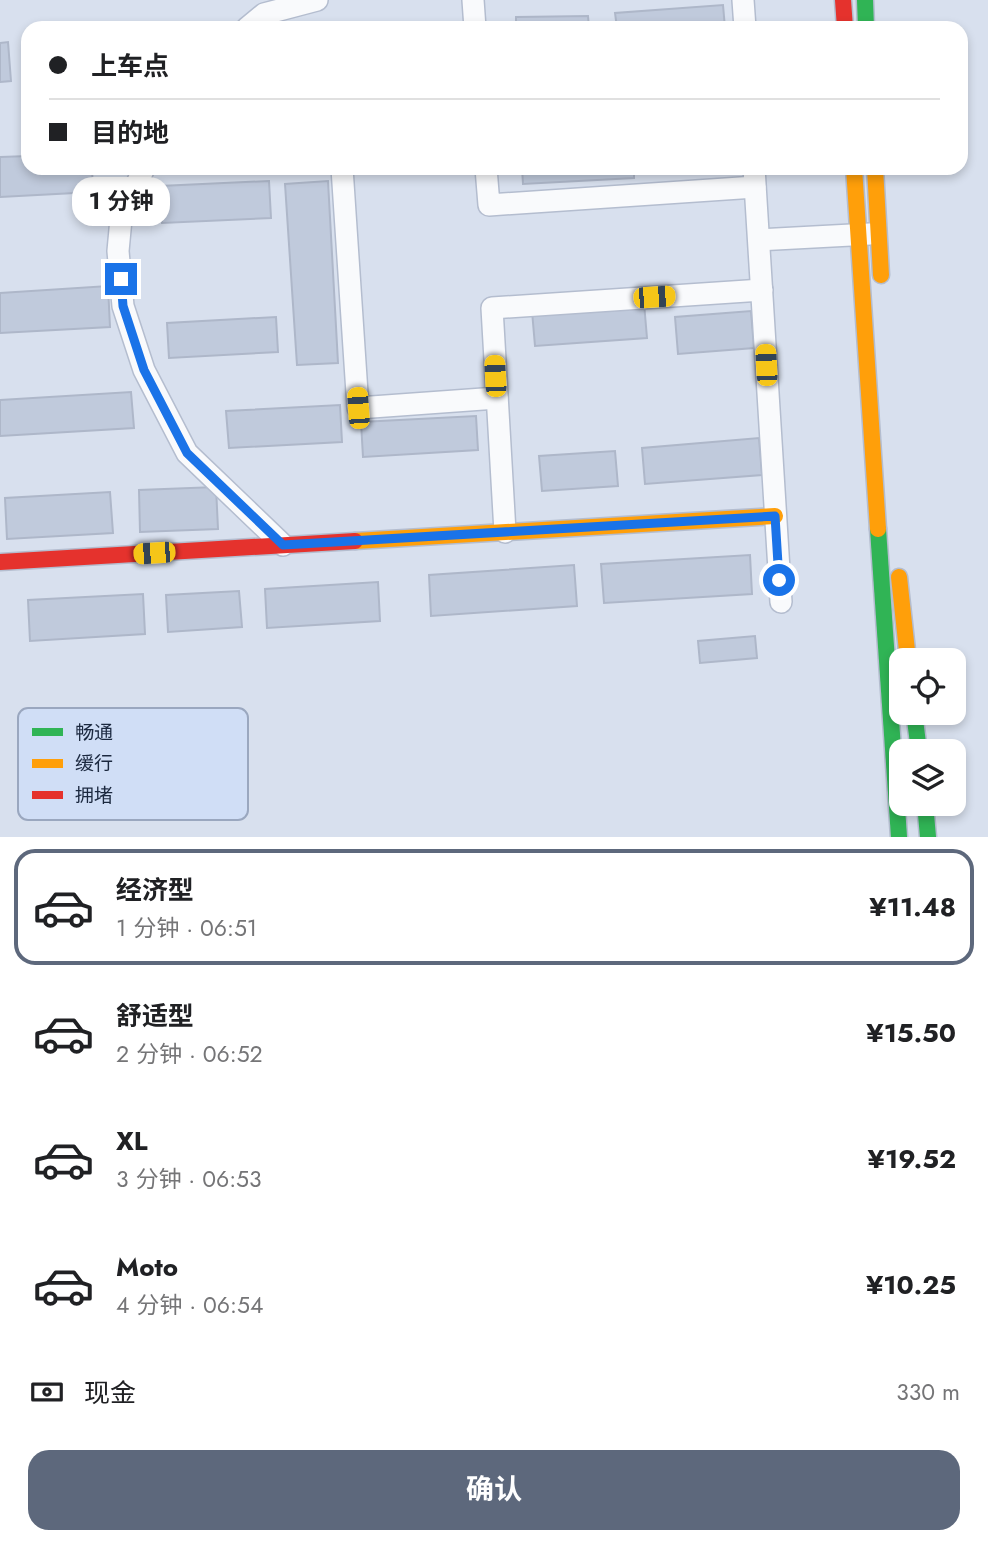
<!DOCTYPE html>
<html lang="zh">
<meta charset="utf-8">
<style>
body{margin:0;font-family:Jost,"Noto Sans SC",sans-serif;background:#f2f2f2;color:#202124;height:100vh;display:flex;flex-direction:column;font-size:26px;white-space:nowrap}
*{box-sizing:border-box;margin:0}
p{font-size:23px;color:#757577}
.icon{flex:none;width:38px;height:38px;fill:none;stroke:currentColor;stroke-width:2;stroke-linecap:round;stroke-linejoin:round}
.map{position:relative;height:837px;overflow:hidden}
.sheet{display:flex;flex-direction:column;background:#fff;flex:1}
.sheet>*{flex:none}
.guide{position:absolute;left:21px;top:21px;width:947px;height:154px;border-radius:21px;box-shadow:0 4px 10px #0003;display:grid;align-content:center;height:154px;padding:0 28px;background:#fff}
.controls{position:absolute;left:889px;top:648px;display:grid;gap:14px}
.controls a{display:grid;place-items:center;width:77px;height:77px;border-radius:14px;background:#fff;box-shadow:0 4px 10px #0003;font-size:35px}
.end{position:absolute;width:32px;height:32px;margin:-16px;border:9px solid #1a73e8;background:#fff;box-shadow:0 0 0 4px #fff}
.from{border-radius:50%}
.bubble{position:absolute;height:49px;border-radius:21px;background:#fff;box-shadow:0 4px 10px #0003;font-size:23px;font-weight:700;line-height:49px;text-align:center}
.car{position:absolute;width:21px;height:42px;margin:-21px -10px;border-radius:9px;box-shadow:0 0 5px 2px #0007;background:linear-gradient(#f5c518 24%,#345 0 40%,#f5c518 0 76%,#345 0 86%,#f5c518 0)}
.guide b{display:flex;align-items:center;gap:24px;height:66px;font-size:26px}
.guide b+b{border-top:2px solid #e0e0e0}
.guide i{width:18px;height:18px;background:#202124}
ul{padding:12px 0 0;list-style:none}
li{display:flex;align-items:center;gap:21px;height:116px;margin:0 14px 10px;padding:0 14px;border:4px solid transparent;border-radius:21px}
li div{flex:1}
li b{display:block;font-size:26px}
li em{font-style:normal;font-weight:700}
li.current{border-color:#5d687c}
li>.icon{width:63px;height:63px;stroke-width:1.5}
.pay{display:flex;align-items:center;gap:18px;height:77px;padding:0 28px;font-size:26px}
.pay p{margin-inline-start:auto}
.primary-button{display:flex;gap:14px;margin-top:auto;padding:14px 28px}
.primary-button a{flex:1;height:80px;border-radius:21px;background:#5d687c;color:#fff;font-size:28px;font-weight:700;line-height:80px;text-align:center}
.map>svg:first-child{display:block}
</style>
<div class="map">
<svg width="988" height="837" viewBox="0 0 988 837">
<rect width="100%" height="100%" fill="#d8e0ee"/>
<g fill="#c0cadc" stroke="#aeb7c9" stroke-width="2">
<polygon points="723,5 725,28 617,28 615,13"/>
<polygon points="588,16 589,28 516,28 516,17"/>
<polygon points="8,42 11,81 0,82 0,43"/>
<polygon points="28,156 28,168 92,168 93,192 0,197 0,157"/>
<polygon points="522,168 634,168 634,178 523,184"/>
<polygon points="269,181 271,218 162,223 160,186"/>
<polygon points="328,181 338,363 297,365 285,184"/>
<polygon points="108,286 110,327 0,333 0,293"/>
<polygon points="644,303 647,338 535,346 532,311"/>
<polygon points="751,311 754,348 678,354 675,317"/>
<polygon points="276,317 278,352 169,358 167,323"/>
<polygon points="131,392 134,428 0,436 0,400"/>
<polygon points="340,405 342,442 229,448 226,411"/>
<polygon points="476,416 478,450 363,457 361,422"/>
<polygon points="759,438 762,475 645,484 642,448"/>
<polygon points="615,451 618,486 542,491 539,456"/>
<polygon points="216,487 218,529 140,532 139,490"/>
<polygon points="110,492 113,533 7,539 5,498"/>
<polygon points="750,555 752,594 604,603 601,564"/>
<polygon points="574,565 577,606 431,616 429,575"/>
<polygon points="378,582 380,621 267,628 265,589"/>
<polygon points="239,591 242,627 168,632 166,595"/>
<polygon points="143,594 145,634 30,641 28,600"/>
<polygon points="755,636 757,658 700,663 698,641"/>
</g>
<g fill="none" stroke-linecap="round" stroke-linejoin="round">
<g stroke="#b4bdcf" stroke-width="24">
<g id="street">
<polyline points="473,0 475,28"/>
<polyline points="743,0 745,28"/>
<polyline points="247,28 264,14 317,0"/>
<polyline points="144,168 121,219 118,251 123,306 144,370 187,453 283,545"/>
<polyline points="342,168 358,408 497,398"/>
<polyline points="486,168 489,205 755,187"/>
<polyline points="754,168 781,602"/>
<polyline points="759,240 870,234"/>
<polyline points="505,532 492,308 762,290"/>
</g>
</g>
<g stroke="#b4bdcf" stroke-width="19">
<g id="fast">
<polyline points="865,0 866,28"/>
<polyline points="878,529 899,837"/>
<polyline points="914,712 919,751"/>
<polyline points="925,803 928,837"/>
</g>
</g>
<g stroke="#b4bdcf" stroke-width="19">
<g id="slow">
<polyline points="854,168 878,529"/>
<polyline points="875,168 881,275"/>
<polyline points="355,541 775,516"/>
<polyline points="899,577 908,660"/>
</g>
</g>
<g stroke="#b4bdcf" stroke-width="19">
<g id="jam">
<polyline points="843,0 845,28"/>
<polyline points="0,562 355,541"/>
</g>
</g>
<use href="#street" stroke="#f9fafc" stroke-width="21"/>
<use href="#fast" stroke="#30b455" stroke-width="16"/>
<use href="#slow" stroke="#ff9f0a" stroke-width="16"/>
<use href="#jam" stroke="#e5322d" stroke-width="16"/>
</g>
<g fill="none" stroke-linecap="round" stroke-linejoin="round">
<polyline stroke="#1a73e8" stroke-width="9" points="121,279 123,306 144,370 187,453 283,545 775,516 779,580"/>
</g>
<rect x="18" y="708" width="230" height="112" rx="10" fill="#d0def6" stroke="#9aa7bf" stroke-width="2"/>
<rect x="32" y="728" width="31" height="8" fill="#30b455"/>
<rect x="32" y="759" width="31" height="9" fill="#ff9f0a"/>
<rect x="32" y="791" width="31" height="8" fill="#e5322d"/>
<g font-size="19" fill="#1b283f">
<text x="75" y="739">畅通</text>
<text x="75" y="770">缓行</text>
<text x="75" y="802">拥堵</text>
</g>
</svg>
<div class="controls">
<a><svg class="icon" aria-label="locate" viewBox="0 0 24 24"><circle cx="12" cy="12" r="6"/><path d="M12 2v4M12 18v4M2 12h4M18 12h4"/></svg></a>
<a><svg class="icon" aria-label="layers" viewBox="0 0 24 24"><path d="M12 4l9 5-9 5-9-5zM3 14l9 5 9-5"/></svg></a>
</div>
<i class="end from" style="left:779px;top:580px"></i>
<i class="end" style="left:121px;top:279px"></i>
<div class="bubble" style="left:72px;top:177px;width:98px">1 分钟</div>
<i class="car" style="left:654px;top:297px;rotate:86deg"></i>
<i class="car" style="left:766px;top:365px;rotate:357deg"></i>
<i class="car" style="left:495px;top:376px;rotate:357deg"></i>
<i class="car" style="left:358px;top:408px;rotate:356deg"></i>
<i class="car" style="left:154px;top:553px;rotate:266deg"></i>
<div class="guide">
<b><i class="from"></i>上车点</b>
<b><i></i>目的地</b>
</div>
</div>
<section class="sheet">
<ul>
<li class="current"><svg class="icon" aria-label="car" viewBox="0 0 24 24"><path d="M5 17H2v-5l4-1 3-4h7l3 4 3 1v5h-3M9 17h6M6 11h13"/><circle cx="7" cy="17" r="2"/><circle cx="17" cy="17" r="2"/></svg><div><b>经济型</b><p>1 分钟 · 06:51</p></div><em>¥11.48</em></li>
<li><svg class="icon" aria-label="car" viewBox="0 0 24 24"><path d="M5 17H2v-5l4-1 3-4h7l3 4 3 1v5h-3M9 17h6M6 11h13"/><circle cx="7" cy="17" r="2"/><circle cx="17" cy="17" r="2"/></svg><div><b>舒适型</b><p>2 分钟 · 06:52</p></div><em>¥15.50</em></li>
<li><svg class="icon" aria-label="car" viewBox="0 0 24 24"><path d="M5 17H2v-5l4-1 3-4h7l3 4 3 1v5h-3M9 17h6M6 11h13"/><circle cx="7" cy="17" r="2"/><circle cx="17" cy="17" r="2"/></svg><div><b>XL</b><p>3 分钟 · 06:53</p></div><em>¥19.52</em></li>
<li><svg class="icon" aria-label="car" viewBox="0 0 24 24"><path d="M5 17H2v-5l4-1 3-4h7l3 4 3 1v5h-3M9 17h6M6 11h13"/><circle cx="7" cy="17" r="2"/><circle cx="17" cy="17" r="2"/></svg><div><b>Moto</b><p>4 分钟 · 06:54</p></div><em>¥10.25</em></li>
</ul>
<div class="pay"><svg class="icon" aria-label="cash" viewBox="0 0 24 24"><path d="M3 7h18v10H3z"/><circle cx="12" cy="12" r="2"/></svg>现金<p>330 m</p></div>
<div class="primary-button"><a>确认</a></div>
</section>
